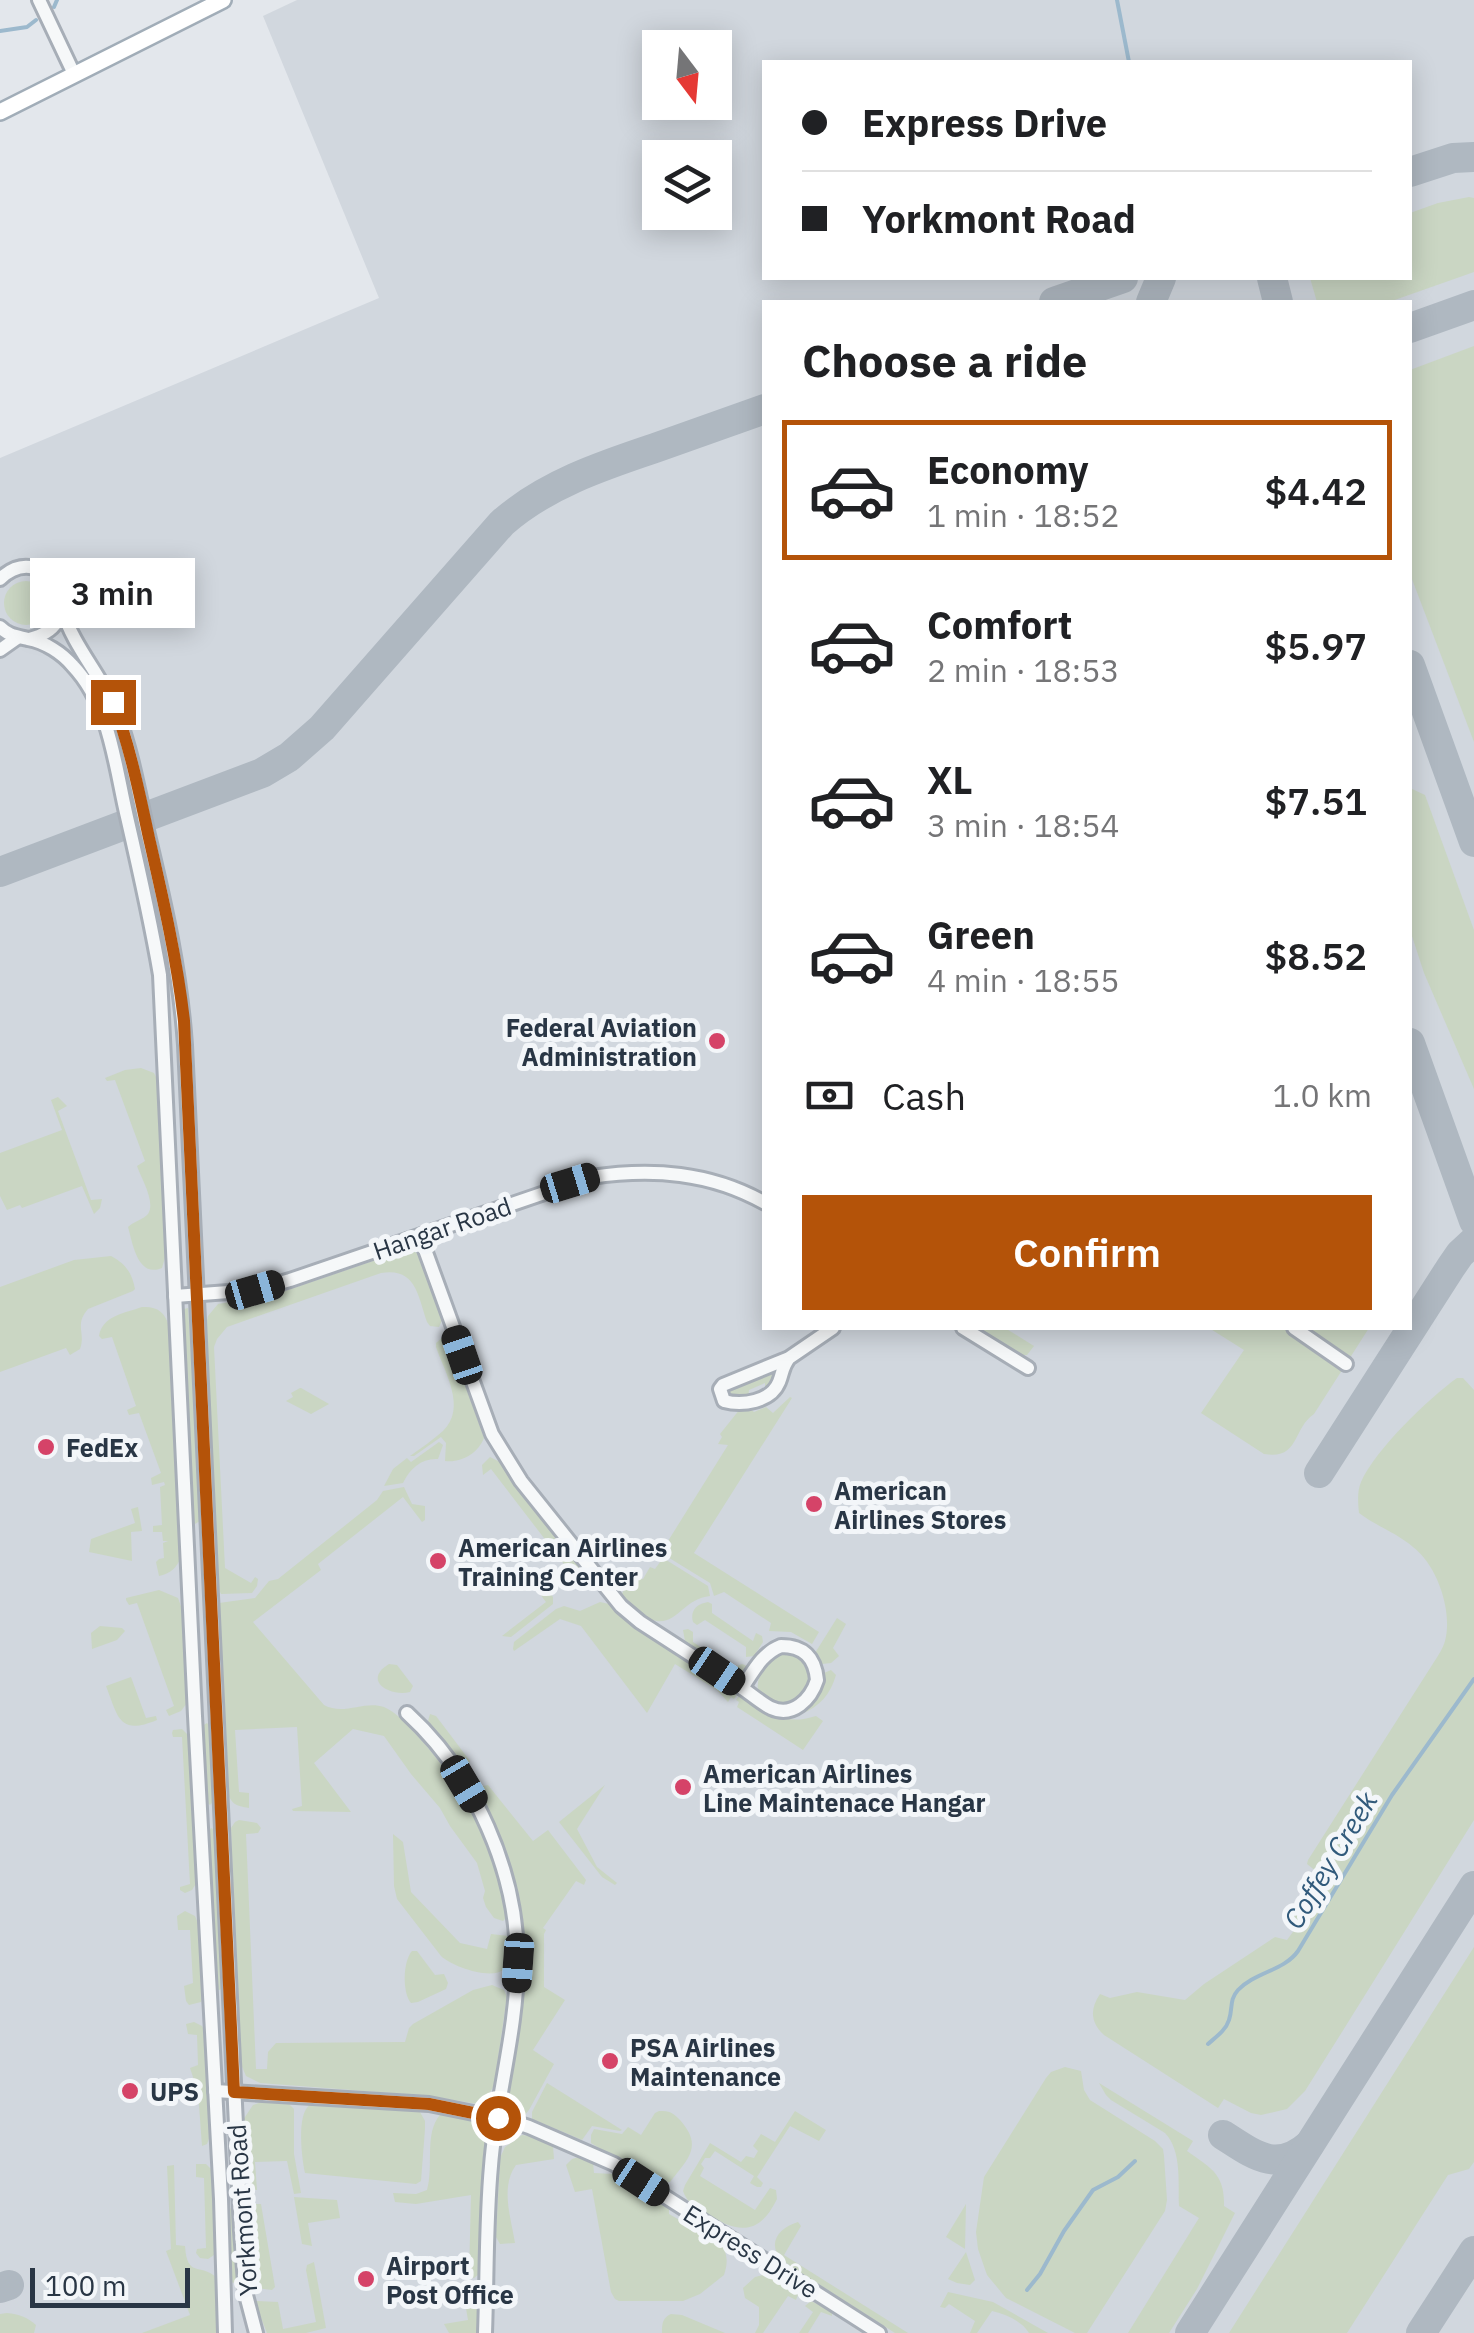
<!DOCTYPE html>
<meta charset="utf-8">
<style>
body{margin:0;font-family:"IBM Plex Sans",sans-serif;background:#f6f6f6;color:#202124;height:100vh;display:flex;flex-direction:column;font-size:38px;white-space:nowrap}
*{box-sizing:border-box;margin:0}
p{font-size:32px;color:#757577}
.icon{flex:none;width:55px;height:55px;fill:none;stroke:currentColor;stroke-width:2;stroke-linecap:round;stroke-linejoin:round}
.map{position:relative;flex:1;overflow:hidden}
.panel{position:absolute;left:762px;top:300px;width:650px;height:1030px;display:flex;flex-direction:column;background:#fff;border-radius:0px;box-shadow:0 5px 25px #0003}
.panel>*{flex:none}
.top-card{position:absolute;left:762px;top:60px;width:650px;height:220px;border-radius:0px;box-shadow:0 5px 25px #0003;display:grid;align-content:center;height:220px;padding:0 40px;background:#fff}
.needle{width:65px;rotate:164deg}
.buttons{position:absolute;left:642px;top:30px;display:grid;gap:20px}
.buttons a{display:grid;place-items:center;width:90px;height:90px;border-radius:0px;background:#fff;box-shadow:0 5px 25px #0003;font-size:50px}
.scale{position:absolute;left:30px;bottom:25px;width:160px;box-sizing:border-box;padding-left:10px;border:5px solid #293645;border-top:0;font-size:28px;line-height:35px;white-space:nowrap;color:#293645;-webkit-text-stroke:8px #f3f6f9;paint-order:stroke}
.end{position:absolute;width:45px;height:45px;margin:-22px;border:12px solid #b45309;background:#fff;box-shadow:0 0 0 5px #fff}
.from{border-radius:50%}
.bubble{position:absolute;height:70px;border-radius:0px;background:#fff;box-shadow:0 5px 25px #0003;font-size:32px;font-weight:600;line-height:70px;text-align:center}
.car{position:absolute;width:30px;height:60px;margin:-30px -15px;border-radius:12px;box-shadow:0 0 8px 2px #0007;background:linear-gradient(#222 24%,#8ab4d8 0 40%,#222 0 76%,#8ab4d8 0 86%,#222 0)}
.top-card b{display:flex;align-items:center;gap:35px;height:95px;font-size:38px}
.top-card b+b{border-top:2px solid #e0e0e0}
.top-card i{width:25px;height:25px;background:#202124}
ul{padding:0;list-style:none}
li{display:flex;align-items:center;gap:30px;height:140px;margin:0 20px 15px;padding:0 20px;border:5px solid transparent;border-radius:0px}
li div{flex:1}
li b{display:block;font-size:38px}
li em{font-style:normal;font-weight:600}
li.on{border-color:#b45309}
li>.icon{width:90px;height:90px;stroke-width:1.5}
h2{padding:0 40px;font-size:45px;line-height:120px}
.pay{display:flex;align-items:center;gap:25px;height:110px;padding:0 40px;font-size:38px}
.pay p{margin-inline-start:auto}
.button{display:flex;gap:20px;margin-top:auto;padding:20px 40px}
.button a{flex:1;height:115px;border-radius:0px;background:#b45309;color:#fff;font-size:40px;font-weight:600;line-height:115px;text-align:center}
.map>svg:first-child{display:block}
</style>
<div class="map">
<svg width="1474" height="2333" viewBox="0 0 1474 2333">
<rect width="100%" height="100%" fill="#e3e7ec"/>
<path fill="#d1d7de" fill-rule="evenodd" d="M297,0H1474V2333H0V458L379,298L263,16ZM660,48H715V102H660ZM765,62H1410V278H765ZM660,158H715V212H660ZM765,302H1410V1328H765Z"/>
<g fill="#cad6c3">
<polygon points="1469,197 1474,198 1474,272 1389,302 1317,302 1310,278 1410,278 1410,213 1438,203"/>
<polygon points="1474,346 1474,742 1410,574 1410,370"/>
<circle cx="26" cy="603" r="22"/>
<polygon points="1410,788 1425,795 1474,930 1474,1089 1424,973 1410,930"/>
<path d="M141,1068L154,1073L158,1081L166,1254L162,1268C138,1278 133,1245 128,1227C133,1222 144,1219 148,1214C156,1202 141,1178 137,1166L145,1161L115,1080L107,1081L105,1078L125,1070Z"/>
<polygon points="58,1097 67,1106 58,1111 91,1200 102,1199 100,1208 94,1214 82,1186 22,1208 20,1205 7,1210 0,1196 0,1153 62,1130 51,1100"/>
<path d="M408,1249L419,1254L422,1260L443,1318L439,1327L430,1326L427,1322C418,1296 416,1267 381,1273L227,1327L217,1339L214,1347L225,1568L251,1583L255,1577L258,1579L257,1586L252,1593L221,1594L216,1584L203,1338L208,1316L218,1304L276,1294Z"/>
<path d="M111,1256C126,1264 132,1273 135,1289L133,1291L88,1309C74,1325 86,1333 80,1349L70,1355L66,1348L0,1372V1287L74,1260Z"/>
<path d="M142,1307C157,1306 165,1312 169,1326L181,1556C178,1567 170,1574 159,1576L156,1562L159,1559L164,1558L163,1543L168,1541H163L162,1532H153V1526L162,1525L160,1487L165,1485L164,1482L152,1485L151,1478L161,1473L139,1413L129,1415L127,1410L136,1406L112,1337L102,1339L99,1336C102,1316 125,1313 142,1307Z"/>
<polygon points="188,1308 201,1515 200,1521 195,1524 191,1519 182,1318 184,1309"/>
<polygon points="979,1328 1005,1328 1034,1346 1027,1355 1023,1355"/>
<path d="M1209,1328H1369L1314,1414C1292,1429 1300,1460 1264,1454L1201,1413L1244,1350Z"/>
<path d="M443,1337L451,1342L484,1438C478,1453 462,1463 445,1461L446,1443L441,1437L414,1456H410C421,1448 433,1440 443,1431C467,1408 445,1373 436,1347V1343Z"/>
<polygon points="771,1373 776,1376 770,1389 765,1389 765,1383 749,1390 748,1398 734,1400 727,1395 727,1391 731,1387"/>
<path d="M1457,1378H1463L1474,1390V1820L1342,2032L1305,2091L1287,2109L1261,2115L1251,2113L1224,2099L1218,2108L1104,2035C1090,2022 1090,2009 1100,1994L1110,1998L1137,1992L1185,2000L1204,1984L1275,1937L1287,1940L1298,1925L1290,1915L1317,1872L1307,1864L1308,1860L1434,1662C1438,1656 1443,1648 1445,1641C1453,1611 1437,1565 1413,1547C1397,1533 1376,1526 1359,1513C1358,1503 1357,1491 1361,1482C1375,1450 1429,1398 1457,1378Z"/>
<polygon points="300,1388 301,1388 329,1404 311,1414 286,1401 293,1397 291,1393"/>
<polygon points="790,1397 792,1398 694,1553 819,1632 812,1644 791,1632 769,1631 771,1623 724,1592 714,1596 710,1583 666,1556 665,1554 672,1544 668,1541 728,1445 718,1444 722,1437 720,1434 740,1409 749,1408 754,1412 766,1407 773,1413"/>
<path d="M439,1442L443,1445L438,1459C422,1458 410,1468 403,1483L384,1486L393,1469L407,1458L411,1462Z"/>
<polygon points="490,1457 500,1462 588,1577 590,1580 586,1585 580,1585 491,1469 483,1475 482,1465"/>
<path d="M404,1487L412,1504L425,1506V1520L422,1522L403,1497L318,1564L321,1570L253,1622L324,1705C344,1716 364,1700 384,1707C396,1712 405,1723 414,1732C462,1783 497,1848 506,1918L503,1921L494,1918L486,1907L483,1898L485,1891L477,1863L450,1826L440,1808L411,1774L384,1736L353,1729L314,1763L351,1812L293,1811L292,1809L302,1806L297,1727L235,1730L239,1792L249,1793V1808C236,1806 231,1804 227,1791L219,1603L255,1598L269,1581L278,1579L377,1500L383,1491Z"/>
<polygon points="138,1507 142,1531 131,1532 132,1561 89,1552 91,1539 135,1523 131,1509"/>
<path d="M663,1558L708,1586L710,1596C678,1599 674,1639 638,1612C630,1606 626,1603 622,1594L627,1583L633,1578L643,1579L650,1567L655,1569Z"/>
<polygon points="536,1576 553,1597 553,1604 511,1637 502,1636 546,1602 530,1581"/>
<polygon points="159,1590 178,1598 183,1612 187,1703 181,1711 169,1716 166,1710 174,1706 137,1603 129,1605 126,1600 126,1598"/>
<polygon points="600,1602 609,1604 634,1626 739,1692 734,1699 731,1697 728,1702 717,1690 675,1664 647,1713 581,1626 560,1619 514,1651 513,1649 514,1642 556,1609 564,1606 580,1611"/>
<path d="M708,1602L712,1604V1613L753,1641L756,1633L762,1636L763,1642L754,1656L746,1657V1647L705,1620L697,1625L693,1622C690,1610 697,1604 708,1602Z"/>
<polygon points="837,1618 846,1624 833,1648 839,1656 831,1663 822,1664 815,1653"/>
<polygon points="100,1626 122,1628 125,1631 117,1640 92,1649 91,1633"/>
<polygon points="688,1629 693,1632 693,1642 733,1668 742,1664 747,1666 747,1671 737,1674 730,1671 690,1645 685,1641 683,1630"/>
<path d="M783,1652H793L808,1662L812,1677L808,1693C801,1697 793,1703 785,1704C745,1711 753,1663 783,1652Z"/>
<path d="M389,1664L397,1665L413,1686L410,1692C389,1697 362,1680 389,1664Z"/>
<path d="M831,1670L836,1675C831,1693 820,1707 801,1714C813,1699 822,1695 824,1673Z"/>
<path d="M131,1677L146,1718L156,1716L157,1720C119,1736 118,1717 106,1686Z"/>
<path d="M741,1693C768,1711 782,1727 816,1716L823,1721L803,1750L737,1707L739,1702L736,1700Z"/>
<polygon points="430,1714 436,1716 470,1761 469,1765 461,1764 431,1727 428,1721"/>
<polygon points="207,1723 210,1726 214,1801 210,1805 205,1801 202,1726"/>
<polygon points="182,1729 187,1734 190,1745 197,1882 192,1890 185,1893 180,1890 180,1887 190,1884 182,1737 173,1737 172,1733 173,1730"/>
<path d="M488,1785L533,1841L548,1830L586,1880L584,1885L576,1881L543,1928L546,1930L544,1934V1987L565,2000L533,2050L554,2064L529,2110L524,2116L514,2109L509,2095C520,2018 533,1949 513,1873C506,1845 492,1820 481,1794L483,1786Z"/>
<polygon points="605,1785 577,1829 597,1867 617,1883 615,1885 602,1877 559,1822"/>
<polygon points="239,1820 257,1823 261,1828 258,1833 246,1834 256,2069 267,2069 268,2052 276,2043 405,2042 409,2028 413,2024 473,1990 492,1985 504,1990 507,1997 494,2086 484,2101 477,2104 431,2096 260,2083 246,2076 240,2062 231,1828 235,1822"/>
<polygon points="211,1828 216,1830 223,1985 220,1990 215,1989 207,1834"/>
<path d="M393,1834L403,1842L411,1892L460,1943L487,1949L491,1934L508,1936C508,1946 511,1962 504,1969C492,1981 451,1966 441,1956L397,1899L394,1886Z"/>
<polygon points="185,1911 195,1916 198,1923 202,1998 201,2002 189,2005 186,2001 184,1986 193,1983 190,1930 178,1930 177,1916"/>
<polygon points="1474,1947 1474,2162 1469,2169 1448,2175 1347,2333 1229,2333"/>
<path d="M412,1951H417L435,1975L444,1974L448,1983L446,1989L418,2002L411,2003C402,1992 403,1961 412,1951Z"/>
<polygon points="194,2022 202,2026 204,2030 210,2136 207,2144 202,2146 198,2092 190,2068 198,2065 197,2035 188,2034 186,2024"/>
<polygon points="1065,2067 1081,2071 1084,2090 1090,2100 1155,2141 1163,2149 1164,2156 1167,2200 1165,2211 1087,2333 1075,2333 1006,2298 987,2275 978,2249 976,2232 984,2177 1046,2078 1051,2072"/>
<polygon points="547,2083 622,2130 620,2131 592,2126 582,2140 532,2119 532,2112"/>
<path d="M1099,2083L1193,2141L1187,2151C1211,2168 1225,2174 1224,2206L1235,2213L1197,2289L1169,2333H1128L1199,2218L1179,2206C1178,2182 1182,2151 1165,2133L1111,2100L1106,2095Z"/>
<polygon points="269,2099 286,2101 294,2109 294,2154 301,2193 294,2194 287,2161 255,2162 257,2190 246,2190 243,2120 253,2105"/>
<path d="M318,2103L420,2112L425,2121V2129L421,2181L416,2184L305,2173C302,2160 296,2113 310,2105C312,2104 315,2104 318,2103Z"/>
<path d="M659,2111C670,2111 672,2112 680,2120C703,2146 689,2158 670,2182L660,2184L653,2181L591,2143V2135L594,2129L622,2134L628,2127L641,2135L655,2113Z"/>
<path d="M795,2111L826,2130L819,2141L790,2126L757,2177L763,2183L761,2187H757L750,2183L754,2176L715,2151L710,2158H705L701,2164L704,2168L700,2176L755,2210L770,2188L776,2190L777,2199C758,2238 736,2232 705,2213C695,2206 687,2203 683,2191L685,2185L710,2143L741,2162L746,2156L754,2158L758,2151L753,2146L761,2134L775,2142Z"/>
<path d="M449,2114C465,2118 481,2120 486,2138L479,2274L474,2278L469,2275L471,2195L416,2204L395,2202L393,2193L416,2194L427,2190C434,2167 424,2133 440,2115Z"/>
<path d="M522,2135L532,2136L553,2146L554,2159L516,2165C500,2187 511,2218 515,2243L500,2244L496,2237L500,2158L505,2147Z"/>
<path d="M582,2156L593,2162L594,2173L613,2174L647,2199L650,2198L669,2209V2214L683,2222L687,2221C710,2235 735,2243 724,2275L700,2294L683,2301H619L615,2299L611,2292L592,2189L575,2192L566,2165L572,2159Z"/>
<polygon points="196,2164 206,2164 211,2169 215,2251 214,2255 208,2259 200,2258 196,2253 197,2249 206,2248 204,2178 196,2177"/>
<path d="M174,2165L176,2245L185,2246C187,2278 200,2263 216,2277L219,2333H142L190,2315L166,2251L171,2249L167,2166Z"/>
<polygon points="294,2197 337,2200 340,2218 308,2223 312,2246 302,2244"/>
<polygon points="251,2204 261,2204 275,2287 272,2290 256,2288 253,2285 247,2210"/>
<polygon points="966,2204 965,2249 946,2237"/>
<polygon points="230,2208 234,2210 238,2279 233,2283 229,2279 226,2211"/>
<path d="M798,2222L801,2226L784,2255L908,2333H895L781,2260C767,2242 779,2228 798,2222Z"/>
<polygon points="966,2252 975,2280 970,2285 957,2283 948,2279"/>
<polygon points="314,2262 326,2328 306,2333 267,2333 256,2305 257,2301 278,2302 283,2329 316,2322 306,2270 307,2265"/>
<path d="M763,2275C776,2276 793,2283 798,2295L796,2300L788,2296L763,2333H755L759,2325V2307L745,2298L743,2288L755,2277Z"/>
<polygon points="469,2292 476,2294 478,2298 477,2333 449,2333 444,2324 468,2320 464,2297"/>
<path d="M948,2292L993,2302L1048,2333H1029C1022,2321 1005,2314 992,2311L977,2333H970L975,2321L949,2304L945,2308L940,2307Z"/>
<polygon points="811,2301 832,2311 832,2316 821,2312 808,2333 799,2333 813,2312 805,2306"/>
<path d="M7,2313C19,2314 27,2317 36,2325L34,2333H0V2314Z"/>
<path d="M671,2314L682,2315L725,2333H662C662,2324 662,2318 671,2314Z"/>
</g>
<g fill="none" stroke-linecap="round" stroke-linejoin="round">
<g stroke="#9cb9cd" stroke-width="4">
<polyline points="1117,0 1129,62"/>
<polyline points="54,7 57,0"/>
<polyline points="0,31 27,27 36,20"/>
<path d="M1208,2044C1216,2037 1226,2030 1229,2020C1233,2008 1229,2000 1238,1990C1255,1972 1284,1971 1298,1951L1392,1795L1474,1679"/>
<polyline points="1027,2290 1040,2274 1064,2231 1093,2190 1118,2177 1135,2161"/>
</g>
<g stroke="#afb8c1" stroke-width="30">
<polyline points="1410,172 1453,158 1474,157"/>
<polyline points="1272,278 1278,302"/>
<polyline points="1054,302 1123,278"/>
<polyline points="1151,302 1161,278"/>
<polyline points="1410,328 1474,305"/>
<polyline points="1410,665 1474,842"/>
<path d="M0,872L262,773L289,757L322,728L502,523C545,485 601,466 655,448C691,435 728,422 765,409"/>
<polyline points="1410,1043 1474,1221"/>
<polyline points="1319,1473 1451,1267 1460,1254 1474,1241"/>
<path d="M1223,2135C1253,2154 1276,2174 1309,2145"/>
<polyline points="0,2288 9,2285"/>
<polyline points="1190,2333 1474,1886"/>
<polyline points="1421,2333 1474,2251"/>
</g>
<g stroke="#a7aeb7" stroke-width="18">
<g id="minor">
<polyline points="39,0 74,74"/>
<path d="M0,579C45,535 97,623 29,639"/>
<path d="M62,609C74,649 104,678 118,716C132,754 139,796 148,835C165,906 180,972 185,1045L241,2231L246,2295L256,2333"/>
<path d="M0,627C9,636 16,636 28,639C45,642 62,653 73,666C110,705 115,766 127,817C139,869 151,922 160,975L195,1716L221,2199L225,2333"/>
<polyline points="0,650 17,638"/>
<polyline points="420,1236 492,1434 521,1481 621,1606 640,1622 742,1688"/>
<path d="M175,1296L255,1290L290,1280L591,1177C652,1168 710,1172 765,1203"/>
<polyline points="963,1328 1028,1368"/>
<polyline points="1294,1328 1346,1364"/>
<path d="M789,1358C782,1367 783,1372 779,1382C771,1402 742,1406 724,1401L720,1389L723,1385L789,1358L833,1328"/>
<path d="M781,1646C804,1646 815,1658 817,1680C811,1699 793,1718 771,1708C761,1703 751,1694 742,1688C753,1672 762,1653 781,1646Z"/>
<path d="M407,1713C474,1774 518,1872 517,1963C517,2031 496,2098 491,2166C486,2221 487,2278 485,2333"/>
<polyline points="215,2091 429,2104 508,2120 529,2127 614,2164 879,2333"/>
</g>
</g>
<g stroke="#a1adb8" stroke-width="20">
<polyline id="major" points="0,112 223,0"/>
</g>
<use href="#minor" stroke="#f6f8f9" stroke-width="12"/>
<use href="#major" stroke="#fff" stroke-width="15"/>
</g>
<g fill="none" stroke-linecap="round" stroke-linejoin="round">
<path stroke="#b45309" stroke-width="12" d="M113,702C130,746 139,792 149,838C163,899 177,959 184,1021L234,2092L429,2104L498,2118"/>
</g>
<g fill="#d54368" stroke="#f3f6f9" stroke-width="4">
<circle cx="717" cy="1041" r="10"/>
<circle cx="46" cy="1447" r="10"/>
<circle cx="814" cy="1504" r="10"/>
<circle cx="438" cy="1561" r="10"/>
<circle cx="683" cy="1787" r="10"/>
<circle cx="610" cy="2061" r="10"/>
<circle cx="130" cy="2091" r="10"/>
<circle cx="366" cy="2279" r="10"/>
</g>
<g text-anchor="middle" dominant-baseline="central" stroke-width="10" stroke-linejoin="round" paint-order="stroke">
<g font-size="25" font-weight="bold" fill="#293645" stroke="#f3f6f9" text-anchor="start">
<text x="697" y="1027" text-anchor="end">Federal Aviation<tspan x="697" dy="29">Administration</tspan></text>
<text x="66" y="1447">FedEx</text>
<text x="834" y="1490">American<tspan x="834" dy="29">Airlines Stores</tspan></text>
<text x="458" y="1547">American Airlines<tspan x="458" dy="29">Training Center</tspan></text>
<text x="703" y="1773">American Airlines<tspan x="703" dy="29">Line Maintenace Hangar</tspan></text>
<text x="630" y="2047">PSA Airlines<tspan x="630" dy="29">Maintenance</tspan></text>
<text x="150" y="2091">UPS</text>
<text x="386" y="2265">Airport<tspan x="386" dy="29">Post Office</tspan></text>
</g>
<g font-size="25" fill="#293645" stroke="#f3f6f9">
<text transform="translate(442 1228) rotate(-19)">Hangar Road</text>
<text transform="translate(242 2210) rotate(-94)">Yorkmont Road</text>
<text transform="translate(751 2251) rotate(32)">Express Drive</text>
</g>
<g font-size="28" font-style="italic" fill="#315a7b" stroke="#f3f6f9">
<text transform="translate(1330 1860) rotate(-59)">Coffey Creek</text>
</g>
</g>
</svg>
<div class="buttons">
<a><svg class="needle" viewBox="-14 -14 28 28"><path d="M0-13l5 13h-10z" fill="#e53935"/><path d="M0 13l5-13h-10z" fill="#757577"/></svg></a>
<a><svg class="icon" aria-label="layers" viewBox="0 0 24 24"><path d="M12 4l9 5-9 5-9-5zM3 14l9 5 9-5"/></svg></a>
</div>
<div class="scale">100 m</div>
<i class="end from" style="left:498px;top:2118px"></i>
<i class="end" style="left:113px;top:702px"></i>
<div class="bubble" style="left:30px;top:558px;width:165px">3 min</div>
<i class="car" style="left:570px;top:1183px;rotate:73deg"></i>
<i class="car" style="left:255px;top:1290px;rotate:74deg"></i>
<i class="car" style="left:462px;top:1355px;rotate:341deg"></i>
<i class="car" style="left:717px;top:1671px;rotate:124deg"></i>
<i class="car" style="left:464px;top:1784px;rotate:149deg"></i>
<i class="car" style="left:518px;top:1963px;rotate:184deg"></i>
<i class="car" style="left:641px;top:2182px;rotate:123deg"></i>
<div class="top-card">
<b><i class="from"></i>Express Drive</b>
<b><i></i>Yorkmont Road</b>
</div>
<section class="panel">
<h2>Choose a ride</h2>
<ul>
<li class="on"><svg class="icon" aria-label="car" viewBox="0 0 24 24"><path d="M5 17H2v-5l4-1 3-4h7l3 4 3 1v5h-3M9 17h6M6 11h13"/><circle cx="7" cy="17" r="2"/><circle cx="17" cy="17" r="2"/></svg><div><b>Economy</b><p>1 min · 18:52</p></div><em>$4.42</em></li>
<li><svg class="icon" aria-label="car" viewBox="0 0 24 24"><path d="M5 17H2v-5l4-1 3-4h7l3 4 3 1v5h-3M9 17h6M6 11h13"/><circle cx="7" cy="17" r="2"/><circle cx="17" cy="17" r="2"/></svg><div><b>Comfort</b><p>2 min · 18:53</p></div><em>$5.97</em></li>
<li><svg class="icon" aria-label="car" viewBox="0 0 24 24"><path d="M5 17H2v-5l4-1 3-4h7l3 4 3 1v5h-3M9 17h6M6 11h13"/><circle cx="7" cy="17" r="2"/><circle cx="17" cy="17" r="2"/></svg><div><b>XL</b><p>3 min · 18:54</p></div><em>$7.51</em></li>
<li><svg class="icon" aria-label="car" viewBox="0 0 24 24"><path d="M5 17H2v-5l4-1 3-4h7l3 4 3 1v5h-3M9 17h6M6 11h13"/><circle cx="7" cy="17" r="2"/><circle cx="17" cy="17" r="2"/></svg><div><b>Green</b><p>4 min · 18:55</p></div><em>$8.52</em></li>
</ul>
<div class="pay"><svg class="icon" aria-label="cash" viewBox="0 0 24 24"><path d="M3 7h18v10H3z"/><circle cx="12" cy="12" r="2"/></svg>Cash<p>1.0 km</p></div>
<div class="button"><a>Confirm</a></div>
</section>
</div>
